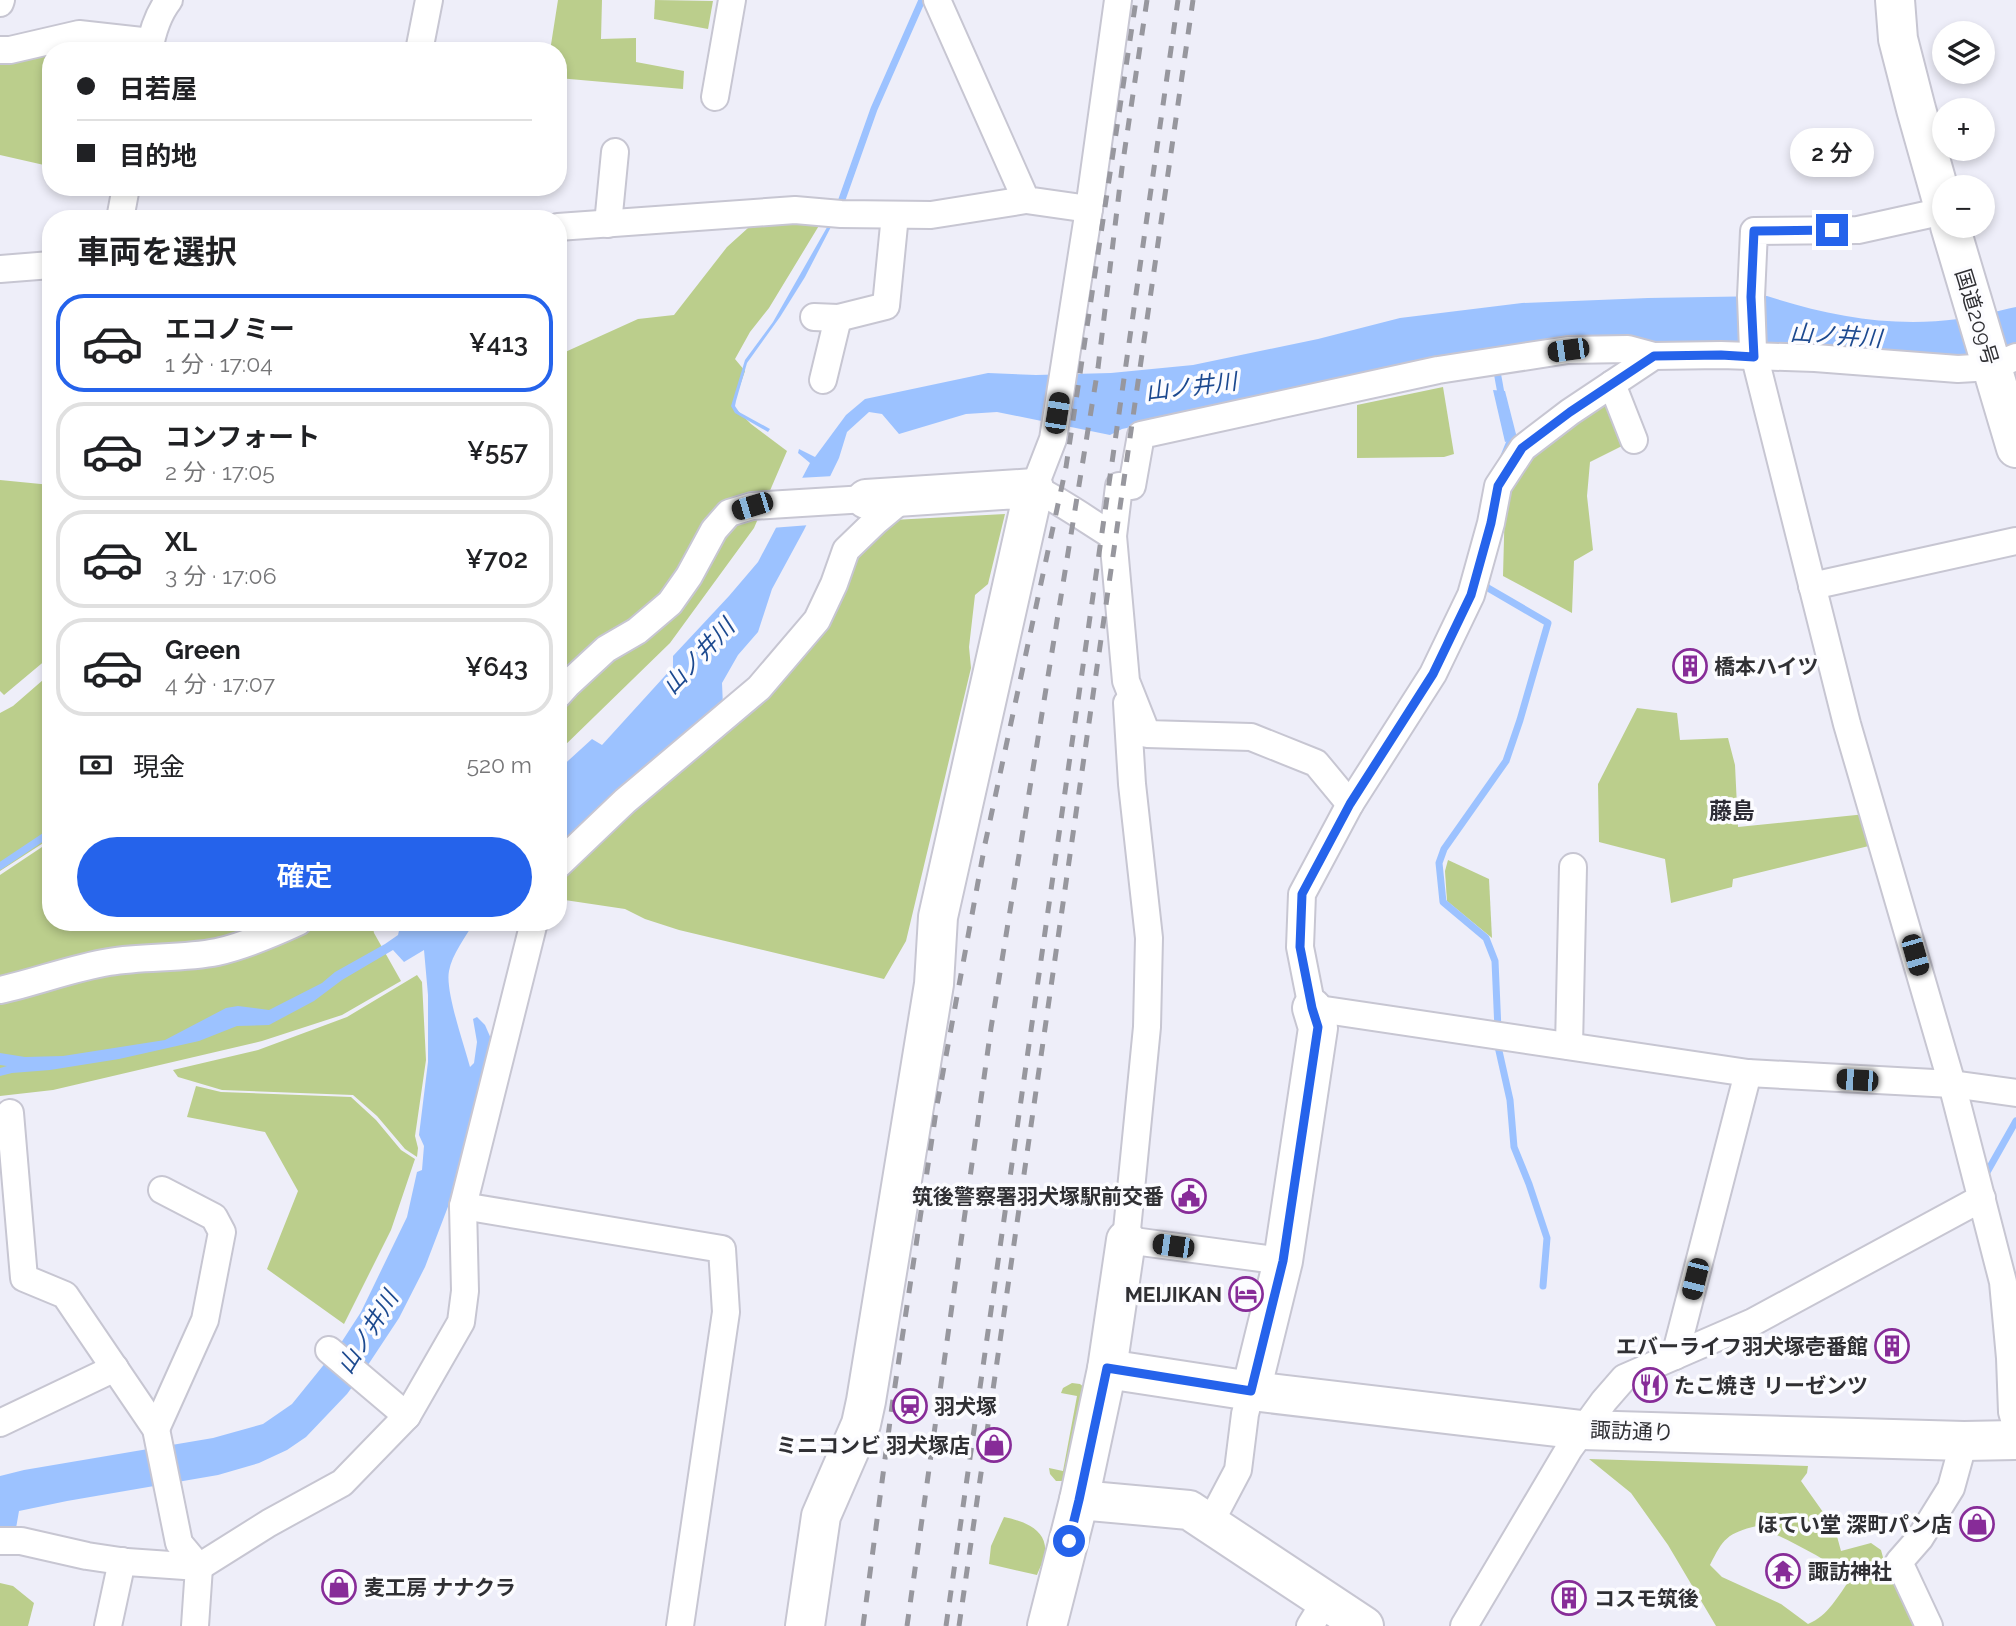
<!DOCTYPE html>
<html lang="ja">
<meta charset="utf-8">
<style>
body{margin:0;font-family:Raleway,"Noto Sans JP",sans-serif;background:#f2f2f2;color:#202124;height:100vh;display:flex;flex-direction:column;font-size:26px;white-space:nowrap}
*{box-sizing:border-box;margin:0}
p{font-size:23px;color:#757577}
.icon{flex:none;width:38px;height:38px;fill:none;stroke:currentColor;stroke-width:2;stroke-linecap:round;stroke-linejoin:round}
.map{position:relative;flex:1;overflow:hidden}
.details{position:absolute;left:42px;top:210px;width:525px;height:721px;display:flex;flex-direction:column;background:#fff;border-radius:28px;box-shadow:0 4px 10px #0003}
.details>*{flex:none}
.top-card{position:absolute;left:42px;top:42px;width:525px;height:154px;border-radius:28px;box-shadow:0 4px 10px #0003;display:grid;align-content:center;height:154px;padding:0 35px;background:#fff}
.controls{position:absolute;left:1932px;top:21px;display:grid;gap:14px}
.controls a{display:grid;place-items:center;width:63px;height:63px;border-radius:50%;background:#fff;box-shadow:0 4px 10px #0003;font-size:35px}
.end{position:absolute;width:32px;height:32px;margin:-16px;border:9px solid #2563eb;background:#fff;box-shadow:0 0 0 4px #fff}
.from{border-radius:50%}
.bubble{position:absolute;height:49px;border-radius:24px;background:#fff;box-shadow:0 4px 10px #0003;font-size:23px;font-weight:600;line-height:49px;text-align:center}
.car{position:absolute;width:21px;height:42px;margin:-21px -10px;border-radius:9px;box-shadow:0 0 5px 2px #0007;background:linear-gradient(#222 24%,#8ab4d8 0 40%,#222 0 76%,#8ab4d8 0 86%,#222 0)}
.top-card b{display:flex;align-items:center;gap:24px;height:66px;font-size:26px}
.top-card b+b{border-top:2px solid #e0e0e0}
.top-card i{width:18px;height:18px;background:#202124}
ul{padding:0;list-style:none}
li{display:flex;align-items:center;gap:21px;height:98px;margin:0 14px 10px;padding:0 21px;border:4px solid #e0e0e0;border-radius:28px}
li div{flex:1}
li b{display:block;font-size:26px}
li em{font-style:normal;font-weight:600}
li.selected{border-color:#2563eb}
li>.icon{width:63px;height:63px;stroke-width:1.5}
h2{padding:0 35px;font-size:32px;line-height:84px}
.pay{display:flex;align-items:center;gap:18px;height:77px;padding:0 35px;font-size:26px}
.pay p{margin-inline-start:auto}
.button{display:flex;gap:14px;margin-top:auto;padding:14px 35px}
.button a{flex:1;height:80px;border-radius:42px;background:#2563eb;color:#fff;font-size:28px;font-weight:600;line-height:80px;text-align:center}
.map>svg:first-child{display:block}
</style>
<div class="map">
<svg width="2016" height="1626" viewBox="0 0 2016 1626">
<rect width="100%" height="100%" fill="#eeeef9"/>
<g fill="#bbce8c" fill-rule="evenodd">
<polygon points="558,0 602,0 601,39 636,38 636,62 684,71 683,89 558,78 558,51 550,51"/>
<polygon points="655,0 713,1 708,29 654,19"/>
<polygon points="66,46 120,51 51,51 51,129 44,165 0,155 0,61"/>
<polygon points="823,219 769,308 750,332 735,359 745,371 733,406 751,424 787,451 754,528 670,643 558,752 558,361 563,353 638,319 674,315 727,247 748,228"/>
<polygon points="1443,387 1454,454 1444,457 1357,458 1357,405"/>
<polygon points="1606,398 1626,444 1590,462 1587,496 1593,550 1574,561 1572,613 1503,576 1505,501 1534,453"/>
<polygon points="0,480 51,485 51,659 47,659 4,695 0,691"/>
<polygon points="1005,514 988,584 975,595 969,647 971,668 906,941 884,979 679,930 645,919 625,909 558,899 558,876 771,686 853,555 893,520"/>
<polygon points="51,673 51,838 0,871 0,713 13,706"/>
<polygon points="1637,708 1677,713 1680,740 1728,738 1735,765 1738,827 1866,814 1873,845 1733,879 1732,887 1671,903 1665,859 1599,842 1598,784"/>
<polygon points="51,841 51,922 372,922 374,933 401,981 342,1015 262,1041 53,1090 0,1096 0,875"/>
<polygon points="1448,860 1489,879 1492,938 1447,901 1445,871"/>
<polygon points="417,975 422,982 426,1060 415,1136 418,1148 417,1157 405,1149 377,1116 353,1095 222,1090 178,1077 173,1070 258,1050 347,1017"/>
<polygon points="196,1086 221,1092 351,1097 376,1120 401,1150 415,1159 391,1230 344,1324 267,1269 298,1191 265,1132 187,1117"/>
<polygon points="1072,1383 1080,1384 1086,1389 1064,1481 1056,1481 1050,1474 1049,1468 1063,1471 1077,1396 1061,1393 1063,1388"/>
<path d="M1589,1459L1808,1466L1807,1473L1801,1481L1835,1529L1841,1551L1871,1543L1881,1550L1884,1561L1895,1563L1924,1626H1716L1668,1545L1631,1493ZM1757,1526C1789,1540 1823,1557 1851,1578C1838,1596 1828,1616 1808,1624L1781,1604L1722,1577L1710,1565C1723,1539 1727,1533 1757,1526Z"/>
<path d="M1004,1517C1023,1521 1048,1529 1045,1554C1044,1561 1039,1569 1037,1575L989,1564L991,1546Z"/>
<polygon points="0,1583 13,1586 34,1603 28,1626 0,1626"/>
</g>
<g fill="#9cc2ff">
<polygon points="830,222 833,223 805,277 780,317 747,363 736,401 735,406 739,412 770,429 768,432 735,413 731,406 745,360 773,322"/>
<path d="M1767,296C1828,316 1893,328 1958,319C1977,317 1997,311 2016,307V347L1964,360L1444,361L1122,429L1110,435L997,412L966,414L899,434L882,414L869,412L847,432L839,458L804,530L772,589L758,632L738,655L722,683L723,706L558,849V770L592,739L602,745L673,667V656L729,596L758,562L810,463L798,453L799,449L815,457L846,415L865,399L988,373L1036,375L1111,373L1193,365L1318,339L1400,318L1522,303L1648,298Z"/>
<polygon points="1493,390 1505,391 1517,438 1505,442"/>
<path d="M401,922H474C466,937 452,954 449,971C445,991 464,1044 470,1067L474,1063L477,1042L473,1019L477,1017L485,1025L492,1041L449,1204L425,1267L399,1318L364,1371L347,1394L306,1437L287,1450L259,1463L218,1475L67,1501L19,1511L15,1534L0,1532V1476L24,1470L213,1438L263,1424L292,1404L339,1346L361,1312L407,1217L417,1172L422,1170L424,1146L419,1135L428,1062V995L424,950L404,962L393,950L342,980L314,1001L269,1025L237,1026L199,1041L119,1059L50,1070L12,1073L0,1076V1068L7,1066L0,1065V1053L25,1057L63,1056L165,1040L226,1008L238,1006L269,1010L322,983L335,972L385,944L398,935Z"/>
</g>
<polygon fill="#eeeef9" points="834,476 810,525 771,528 798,478"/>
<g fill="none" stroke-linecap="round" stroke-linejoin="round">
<g stroke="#9cc2ff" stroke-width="7">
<polyline points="840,205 874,109 922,0"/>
<polyline points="1496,366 1502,399"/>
<polyline points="1504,456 1511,439 1510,431"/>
<polyline points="1482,582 1488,588 1548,623 1520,720 1506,761 1444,849 1439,863 1443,902 1486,938 1495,961 1498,1030"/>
<polyline points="0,866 51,832"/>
<polyline points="1497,1042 1510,1100 1514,1147 1529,1184 1547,1238 1543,1286"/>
<polyline points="1986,1174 2016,1121"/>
</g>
<g stroke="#c7c6d2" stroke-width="30">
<g id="street">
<polyline points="937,0 1026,200 1089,209"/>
<path d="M1118,0L1089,209L1053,439L1034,488C1062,502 1087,520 1113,536L1126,681L1147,734L1251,737L1316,763L1350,804"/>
<polyline points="0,3 1,0"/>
<polyline points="0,50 10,50 79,34 151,42"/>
<path d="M149,51C152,34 158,14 169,0"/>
<polyline points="419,51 429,0"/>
<polyline points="715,97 732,0"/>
<polyline points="1944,211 1858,230 1754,231 1751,297 1753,350 1847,724 1952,1084 2003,1282 2010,1358 2012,1412 2016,1426"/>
<polyline points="120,219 126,187"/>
<polyline points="608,224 615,152"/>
<polyline points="558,227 795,210 841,214 931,215 1026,200"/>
<polyline points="0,269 51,265"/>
<polyline points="814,317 838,318 886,306 895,215"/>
<polyline points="2016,357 1992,367 1958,369 1815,358 1721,355 1654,356 1570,412 1523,448 1498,486 1491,523 1471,595 1433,674 1350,804 1302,894 1300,947 1312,1008 1748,1073 1952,1084 2016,1093"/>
<polyline points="823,380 838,318"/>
<polyline points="1612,384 1634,440"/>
<polyline points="1113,536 1119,486 1132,486 1141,435 1438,370 1568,350 1628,349 1654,356"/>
<polyline points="1812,586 2016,541"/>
<polyline points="558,695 567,685 606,649 637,631 670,603 689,576 714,530 729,513 752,506 866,499"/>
<polyline points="1127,703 1132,784 1149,938 1147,1027 1126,1240 1283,1261"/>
<polyline points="558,865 625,801 759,688 817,620 834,584 846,550 876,521 906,496"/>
<path d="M0,990C37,982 72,968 109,962C145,956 182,959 217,952C244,946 272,934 298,922"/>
<polyline points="1569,1046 1573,867"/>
<polyline points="10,1113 24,1278 65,1295 156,1429 179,1543 199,1567 195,1626"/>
<polyline points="463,1206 722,1249 726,1312 680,1626"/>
<polyline points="329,1350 407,1416"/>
<polyline points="1675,1356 1748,1073"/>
<polyline points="0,1423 115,1368"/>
<polyline points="156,1429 205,1320 222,1232 214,1217 162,1190"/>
<polyline points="1210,1523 1238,1470 1245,1414 1251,1391"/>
<polyline points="0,1541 21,1541 87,1556 127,1562 199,1567 269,1523 342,1483 407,1416 461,1322 465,1291 463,1206 534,922"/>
<polyline points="108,1626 122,1561"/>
<polyline points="1310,1626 1326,1600"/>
<polyline points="1464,1626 1569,1449 1604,1401 1624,1378 1753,1322 1982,1198"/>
<polyline points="1929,1626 1899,1562 1920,1538 1951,1488 1964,1441"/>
</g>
</g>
<g stroke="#c7c6d2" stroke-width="42">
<g id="secondary">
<polyline points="1107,1369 1251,1391 1582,1430 1964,1441 2016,1440"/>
<polyline points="1251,1391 1283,1261 1318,1028 1312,1008"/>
<polyline points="1079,1500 1189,1510 1364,1626"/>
<polyline points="805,1626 821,1516 861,1424 866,1401 934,984 938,917 1034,488 866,499"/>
<polyline points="1047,1626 1079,1500 1107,1369 1126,1240"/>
</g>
</g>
<g stroke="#c7c6d2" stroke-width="42">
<g id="highway">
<polyline points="1895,0 1898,39 1916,109 1944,208"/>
<polyline points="1950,226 2016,448"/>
</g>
</g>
<use href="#street" stroke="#fff" stroke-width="26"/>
<use href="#secondary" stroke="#fff" stroke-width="38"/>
<use href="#highway" stroke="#fff" stroke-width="38"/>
<g stroke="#97979e" stroke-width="5" stroke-dasharray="12 12" stroke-linecap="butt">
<polyline points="863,1626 892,1406 937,1105 985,844 1066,467 1136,0"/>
<polyline points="907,1626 991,1028 1098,368 1122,168 1147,0"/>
<polyline points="946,1626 1178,0"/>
<polyline points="959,1626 1193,0"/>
</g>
</g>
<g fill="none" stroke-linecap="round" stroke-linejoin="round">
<polyline stroke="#2563eb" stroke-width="9" points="1069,1541 1079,1500 1107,1368 1251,1391 1283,1261 1318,1027 1312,1008 1300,947 1302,894 1350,804 1433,674 1471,595 1491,523 1498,486 1522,448 1570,412 1654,356 1721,355 1754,357 1751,297 1754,231 1832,230"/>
</g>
<defs>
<g id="building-ring" transform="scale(1.75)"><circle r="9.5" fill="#fcfcff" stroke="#872c98" stroke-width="1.5"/><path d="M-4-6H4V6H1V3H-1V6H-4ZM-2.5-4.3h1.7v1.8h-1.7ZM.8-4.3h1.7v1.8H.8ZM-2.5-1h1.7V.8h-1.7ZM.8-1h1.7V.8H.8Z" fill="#872c98"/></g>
<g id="civic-ring" transform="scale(1.75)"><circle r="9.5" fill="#fcfcff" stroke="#872c98" stroke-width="1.5"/><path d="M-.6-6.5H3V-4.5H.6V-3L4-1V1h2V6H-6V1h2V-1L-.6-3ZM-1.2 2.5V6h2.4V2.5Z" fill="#872c98"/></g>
<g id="hotel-ring" transform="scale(1.75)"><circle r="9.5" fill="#fcfcff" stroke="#872c98" stroke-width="1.5"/><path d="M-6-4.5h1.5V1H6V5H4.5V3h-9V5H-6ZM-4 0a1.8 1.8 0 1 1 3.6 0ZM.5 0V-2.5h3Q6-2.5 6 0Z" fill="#872c98"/></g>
<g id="restaurant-ring" transform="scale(1.75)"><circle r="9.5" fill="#fcfcff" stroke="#872c98" stroke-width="1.5"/><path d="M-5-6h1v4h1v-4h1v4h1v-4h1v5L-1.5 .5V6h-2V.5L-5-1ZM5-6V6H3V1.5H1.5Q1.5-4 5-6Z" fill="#872c98"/></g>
<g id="station-ring" transform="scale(1.75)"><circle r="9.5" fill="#fcfcff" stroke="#872c98" stroke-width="1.5"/><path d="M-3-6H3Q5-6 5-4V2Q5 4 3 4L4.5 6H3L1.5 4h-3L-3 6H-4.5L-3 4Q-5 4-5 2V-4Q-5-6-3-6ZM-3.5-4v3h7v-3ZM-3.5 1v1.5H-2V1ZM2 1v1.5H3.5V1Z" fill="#872c98"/></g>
<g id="shop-ring" transform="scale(1.75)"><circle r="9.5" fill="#fcfcff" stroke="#872c98" stroke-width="1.5"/><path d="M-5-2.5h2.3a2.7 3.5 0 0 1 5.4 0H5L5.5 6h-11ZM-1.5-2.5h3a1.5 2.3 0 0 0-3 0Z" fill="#872c98"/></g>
<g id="temple-ring" transform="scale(1.75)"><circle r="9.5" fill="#fcfcff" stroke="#872c98" stroke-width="1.5"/><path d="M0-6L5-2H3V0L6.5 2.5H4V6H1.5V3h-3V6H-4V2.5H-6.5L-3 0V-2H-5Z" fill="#872c98"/></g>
</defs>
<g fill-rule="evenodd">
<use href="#building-ring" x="1690" y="666"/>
<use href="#civic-ring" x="1189" y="1196"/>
<use href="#hotel-ring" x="1246" y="1294"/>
<use href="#building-ring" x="1892" y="1346"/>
<use href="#restaurant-ring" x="1650" y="1385"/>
<use href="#station-ring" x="910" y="1406"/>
<use href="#shop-ring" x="994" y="1445"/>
<use href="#shop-ring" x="1977" y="1524"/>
<use href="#temple-ring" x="1783" y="1571"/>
<use href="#shop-ring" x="339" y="1587"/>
<use href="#building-ring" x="1569" y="1598"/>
</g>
<g text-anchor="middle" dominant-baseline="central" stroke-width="7" stroke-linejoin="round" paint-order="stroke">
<g font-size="21" fill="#303034" stroke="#fcfcff">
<text transform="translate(1977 317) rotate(73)">国道209号</text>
<text transform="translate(1632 1431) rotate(2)">諏訪通り</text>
</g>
<g font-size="21" font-weight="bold" fill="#303034" stroke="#fcfcff" text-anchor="start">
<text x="1714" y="666">橋本ハイツ</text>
<text x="1164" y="1196" text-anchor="end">筑後警察署羽犬塚駅前交番</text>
<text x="1222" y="1294" text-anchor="end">MEIJIKAN</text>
<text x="1868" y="1346" text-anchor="end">エバーライフ羽犬塚壱番館</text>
<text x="1674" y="1385">たこ焼き リーゼンツ</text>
<text x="934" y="1406">羽犬塚</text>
<text x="970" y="1445" text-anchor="end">ミニコンビ 羽犬塚店</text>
<text x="1952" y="1524" text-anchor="end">ほてい堂 深町パン店</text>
<text x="1808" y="1571">諏訪神社</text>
<text x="364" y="1587">麦工房 ナナクラ</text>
<text x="1594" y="1598">コスモ筑後</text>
</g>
<g font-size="23" font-style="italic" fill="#1c498f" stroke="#fcfcff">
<text transform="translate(1836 335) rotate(4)">山ノ井川</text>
<text transform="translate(1191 386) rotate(-7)">山ノ井川</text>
<text transform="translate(698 656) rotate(-47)">山ノ井川</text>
<text transform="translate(367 1332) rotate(-58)">山ノ井川</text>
</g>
<g font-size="23" font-weight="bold" fill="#2d2c35" stroke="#fcfcff">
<text x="1732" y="810">藤島</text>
</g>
</g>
</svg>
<div class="controls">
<a><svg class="icon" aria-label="layers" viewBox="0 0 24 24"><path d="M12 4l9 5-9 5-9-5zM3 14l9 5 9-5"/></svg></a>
<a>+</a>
<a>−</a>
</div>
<i class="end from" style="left:1069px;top:1541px"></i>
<i class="end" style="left:1832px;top:230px"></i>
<div class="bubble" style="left:1790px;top:128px;width:84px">2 分</div>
<i class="car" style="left:1568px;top:350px;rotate:262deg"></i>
<i class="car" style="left:1057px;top:413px;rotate:9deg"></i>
<i class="car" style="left:752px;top:506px;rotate:253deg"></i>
<i class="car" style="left:1915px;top:955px;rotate:164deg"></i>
<i class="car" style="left:1857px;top:1080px;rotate:274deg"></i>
<i class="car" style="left:1173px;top:1246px;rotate:278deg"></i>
<i class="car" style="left:1695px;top:1279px;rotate:194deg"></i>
<div class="top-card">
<b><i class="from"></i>日若屋</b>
<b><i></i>目的地</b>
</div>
<section class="details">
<h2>車両を選択</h2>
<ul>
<li class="selected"><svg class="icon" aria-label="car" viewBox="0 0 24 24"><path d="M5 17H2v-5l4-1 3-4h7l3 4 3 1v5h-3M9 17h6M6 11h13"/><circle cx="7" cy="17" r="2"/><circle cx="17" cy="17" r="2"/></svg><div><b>エコノミー</b><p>1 分 · 17:04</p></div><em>¥413</em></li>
<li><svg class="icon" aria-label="car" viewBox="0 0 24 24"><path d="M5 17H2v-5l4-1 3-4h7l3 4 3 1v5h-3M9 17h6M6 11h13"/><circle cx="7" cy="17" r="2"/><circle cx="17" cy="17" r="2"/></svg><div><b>コンフォート</b><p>2 分 · 17:05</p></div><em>¥557</em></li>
<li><svg class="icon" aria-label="car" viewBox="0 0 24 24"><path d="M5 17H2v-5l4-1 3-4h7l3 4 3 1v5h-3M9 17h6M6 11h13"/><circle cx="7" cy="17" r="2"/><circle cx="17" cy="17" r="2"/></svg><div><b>XL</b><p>3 分 · 17:06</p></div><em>¥702</em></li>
<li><svg class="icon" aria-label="car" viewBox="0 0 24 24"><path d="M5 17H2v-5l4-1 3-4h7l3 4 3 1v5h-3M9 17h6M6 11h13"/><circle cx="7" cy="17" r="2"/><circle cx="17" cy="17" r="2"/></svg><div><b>Green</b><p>4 分 · 17:07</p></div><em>¥643</em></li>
</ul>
<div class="pay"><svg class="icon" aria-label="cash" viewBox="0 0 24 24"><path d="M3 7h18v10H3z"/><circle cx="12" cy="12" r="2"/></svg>現金<p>520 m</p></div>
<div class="button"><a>確定</a></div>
</section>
</div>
